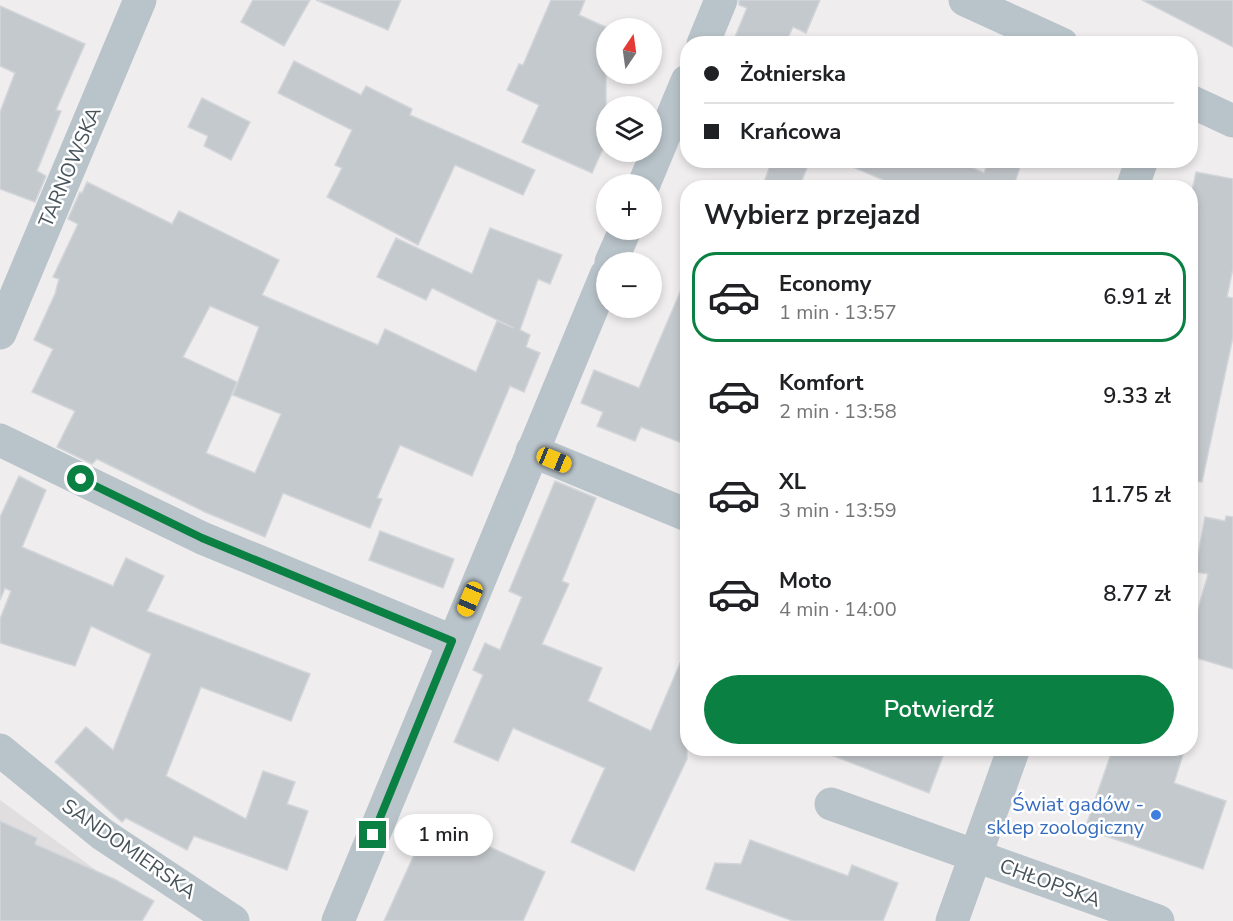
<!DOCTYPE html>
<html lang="pl">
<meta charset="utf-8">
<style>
body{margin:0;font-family:"Nunito Sans",sans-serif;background:#f2f2f2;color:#202124;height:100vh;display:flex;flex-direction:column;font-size:22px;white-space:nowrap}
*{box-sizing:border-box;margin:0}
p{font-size:20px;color:#757577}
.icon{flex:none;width:33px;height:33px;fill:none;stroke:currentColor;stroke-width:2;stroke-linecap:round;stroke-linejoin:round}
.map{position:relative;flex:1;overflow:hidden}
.side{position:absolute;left:680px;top:180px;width:518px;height:576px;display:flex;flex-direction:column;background:#fff;border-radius:24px;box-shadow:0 3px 9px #0003}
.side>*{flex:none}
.hud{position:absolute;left:680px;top:36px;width:518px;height:132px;border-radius:24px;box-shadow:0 3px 9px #0003;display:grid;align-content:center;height:132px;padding:0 24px;background:#fff}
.needle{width:39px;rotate:13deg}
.controls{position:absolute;left:596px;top:18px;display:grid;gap:12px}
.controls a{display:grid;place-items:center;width:66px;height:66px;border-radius:50%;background:#fff;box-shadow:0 3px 9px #0003;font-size:30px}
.end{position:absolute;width:27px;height:27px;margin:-14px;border:8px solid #0b8043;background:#fff;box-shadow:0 0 0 3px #fff}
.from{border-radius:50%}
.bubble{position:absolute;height:42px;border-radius:21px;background:#fff;box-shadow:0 3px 9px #0003;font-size:20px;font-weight:600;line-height:42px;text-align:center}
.car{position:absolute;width:18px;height:36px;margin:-18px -9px;border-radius:8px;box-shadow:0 0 4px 2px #0007;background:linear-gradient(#f5c518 24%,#345 0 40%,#f5c518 0 76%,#345 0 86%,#f5c518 0)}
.hud b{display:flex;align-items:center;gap:21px;height:57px;font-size:22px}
.hud b+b{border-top:2px solid #e0e0e0}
.hud i{width:15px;height:15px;background:#202124}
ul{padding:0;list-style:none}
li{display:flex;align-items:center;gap:18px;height:90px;margin:0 12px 9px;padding:0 12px;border:3px solid transparent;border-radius:24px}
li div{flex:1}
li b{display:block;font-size:22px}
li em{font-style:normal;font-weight:600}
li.current{border-color:#0b8043}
li>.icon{width:54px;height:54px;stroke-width:1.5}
h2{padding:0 24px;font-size:27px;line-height:72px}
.cta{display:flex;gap:12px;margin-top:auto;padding:12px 24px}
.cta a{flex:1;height:69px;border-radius:36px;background:#0b8043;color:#fff;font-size:24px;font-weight:600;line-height:69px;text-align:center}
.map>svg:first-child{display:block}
</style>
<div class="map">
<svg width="1233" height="921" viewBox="0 0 1233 921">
<rect width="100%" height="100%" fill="#f0edee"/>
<polygon fill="#e1dedf" points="0,800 96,870 71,921 0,921"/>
<g fill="#c4c9cd" stroke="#d2d5d9" stroke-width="1.5" fill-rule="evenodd">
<polygon points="253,0 310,0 284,46 241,22"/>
<polygon points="316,0 401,0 388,30"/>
<polygon points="551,0 585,0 579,15 608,28 606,28 606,142 592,173 522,142 539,105 507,90 519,64 523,65"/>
<polygon points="739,0 820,0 806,33 793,27 785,44 732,44 747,8 739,5"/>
<polygon points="1142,0 1233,0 1233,47"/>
<polygon points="0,6 85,44 56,110 61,111 37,171 46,176 35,202 0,189 0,112 15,73 0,66"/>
<polygon points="294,61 361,95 366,86 412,109 410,115 535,170 523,195 455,165 418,245 327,197 342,168 335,165 352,130 278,93"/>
<polygon points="202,98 250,122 231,160 204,146 208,136 188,127"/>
<polygon points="772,160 810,160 799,188 762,188"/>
<polygon points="956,160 984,173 989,160 1022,160 1014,186 1019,188 902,188 839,161"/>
<polygon points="1196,172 1233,179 1233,268 1227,297 1233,298 1233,337 1202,482 1190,481 1190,305 1196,277 1190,276 1190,200"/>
<path d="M87,182L172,224L179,211L279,260L262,295L378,345L385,329L476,372L497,321L514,328L432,288L426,300L377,277L396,238L472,274L490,228L562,255L550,284L538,279L520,330L530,335L526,347L540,353L524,392L510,386L472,476L400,445L377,498L382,499L370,528L283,493L265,537L205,512L97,459L92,464L57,447L75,411L32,392L53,349L34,340L55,294L59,279L53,277L78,224L68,219L80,192L82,193ZM210,306L259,327L233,395L281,414L255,473L206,453L237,382L183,357Z"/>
<polygon points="687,276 687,445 641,427 635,441 597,426 603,412 581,403 594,370 639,388"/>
<polygon points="19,476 46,490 22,547 113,586 126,558 164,576 147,611 310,674 291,721 201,687 166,776 246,819 263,771 295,782 287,804 308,811 287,870 194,836 187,850 126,818 122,822 55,762 86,727 113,750 151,654 91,626 75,666 0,643 0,619 11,591 5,588 0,600 0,517"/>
<polygon points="555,481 596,498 562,581 569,584 542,644 602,668 588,701 651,731 687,647 687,759 634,871 571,842 605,768 513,728 498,761 454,742 483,675 473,670 485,643 500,650 522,597 509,591"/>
<polygon points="1226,516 1233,517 1233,669 1190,656 1190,637 1208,574 1195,572 1205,517 1225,521"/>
<polygon points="380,531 454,559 443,588 369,560"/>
<polygon points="821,748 946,748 929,793 821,751"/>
<polygon points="1113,748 1185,748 1174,783 1226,801 1203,869 1085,829"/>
<polygon points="430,820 545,872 523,921 384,921"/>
<polygon points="0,821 37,838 35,844 114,879 154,901 142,921 0,921"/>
<polygon points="750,840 848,876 852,865 898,883 883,921 793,921 706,889 715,863 741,864"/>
</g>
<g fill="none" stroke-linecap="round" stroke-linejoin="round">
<g stroke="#b9c4ca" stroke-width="33">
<polyline points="965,0 1062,44"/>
<polyline points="703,44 721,0"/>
<polyline points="1190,101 1233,121"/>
<polyline points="644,184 687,81"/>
<polyline points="1132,188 1142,160"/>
<polyline points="611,262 625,230"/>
<polyline points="0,333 140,0"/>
<polyline points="0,440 202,538 452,641"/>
<polyline points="532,451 687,515"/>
<polyline points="0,750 102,834 233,921"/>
<polyline points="831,804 1158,921"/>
<polyline points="338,921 606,275"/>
<polyline points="952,921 1014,748"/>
</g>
</g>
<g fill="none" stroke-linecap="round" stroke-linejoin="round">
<polyline stroke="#0b8043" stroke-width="8" points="81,479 202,538 452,641 373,835"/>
</g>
<circle fill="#3f7fe0" stroke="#fff" stroke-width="2" cx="1156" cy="815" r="6"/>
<g text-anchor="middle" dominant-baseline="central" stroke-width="5" stroke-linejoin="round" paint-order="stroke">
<g font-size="20" fill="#47535a" stroke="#fff">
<text transform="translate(70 167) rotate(-67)">TARNOWSKA</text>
<text transform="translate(129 849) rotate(35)">SANDOMIERSKA</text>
<text transform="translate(1050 883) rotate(20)">CHŁOPSKA</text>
</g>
<g font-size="20" fill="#366cbe" stroke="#fff" text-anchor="end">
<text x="1144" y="804">Świat gadów -<tspan x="1144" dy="23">sklep zoologiczny</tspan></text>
</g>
</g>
</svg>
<div class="controls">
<a><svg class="needle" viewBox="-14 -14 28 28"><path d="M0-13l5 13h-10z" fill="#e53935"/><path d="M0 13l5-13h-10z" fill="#757577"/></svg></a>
<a><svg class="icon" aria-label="layers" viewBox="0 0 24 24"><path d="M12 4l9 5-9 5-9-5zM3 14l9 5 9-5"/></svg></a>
<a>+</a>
<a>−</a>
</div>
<i class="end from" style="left:81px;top:479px"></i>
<i class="end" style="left:373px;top:835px"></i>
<div class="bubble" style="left:394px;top:814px;width:99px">1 min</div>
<i class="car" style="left:554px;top:460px;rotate:112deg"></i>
<i class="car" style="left:470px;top:599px;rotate:203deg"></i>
<div class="hud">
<b><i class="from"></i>Żołnierska</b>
<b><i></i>Krańcowa</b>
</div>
<section class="side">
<h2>Wybierz przejazd</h2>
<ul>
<li class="current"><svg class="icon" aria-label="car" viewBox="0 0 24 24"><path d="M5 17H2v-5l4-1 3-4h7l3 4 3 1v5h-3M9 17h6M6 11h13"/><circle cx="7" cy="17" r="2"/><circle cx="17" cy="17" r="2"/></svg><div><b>Economy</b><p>1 min · 13:57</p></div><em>6.91 zł</em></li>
<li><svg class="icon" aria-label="car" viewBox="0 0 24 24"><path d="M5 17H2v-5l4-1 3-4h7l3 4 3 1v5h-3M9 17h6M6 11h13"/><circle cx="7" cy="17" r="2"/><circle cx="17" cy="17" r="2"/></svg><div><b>Komfort</b><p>2 min · 13:58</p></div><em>9.33 zł</em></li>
<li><svg class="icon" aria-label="car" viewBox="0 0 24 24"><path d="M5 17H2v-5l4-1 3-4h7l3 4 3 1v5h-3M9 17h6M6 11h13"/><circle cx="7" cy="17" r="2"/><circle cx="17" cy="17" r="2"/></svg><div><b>XL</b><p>3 min · 13:59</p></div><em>11.75 zł</em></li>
<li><svg class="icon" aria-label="car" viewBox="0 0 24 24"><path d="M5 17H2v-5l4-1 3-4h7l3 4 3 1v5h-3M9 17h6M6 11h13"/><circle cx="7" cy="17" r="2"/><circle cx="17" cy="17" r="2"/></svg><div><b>Moto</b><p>4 min · 14:00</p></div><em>8.77 zł</em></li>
</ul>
<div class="cta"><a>Potwierdź</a></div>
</section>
</div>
